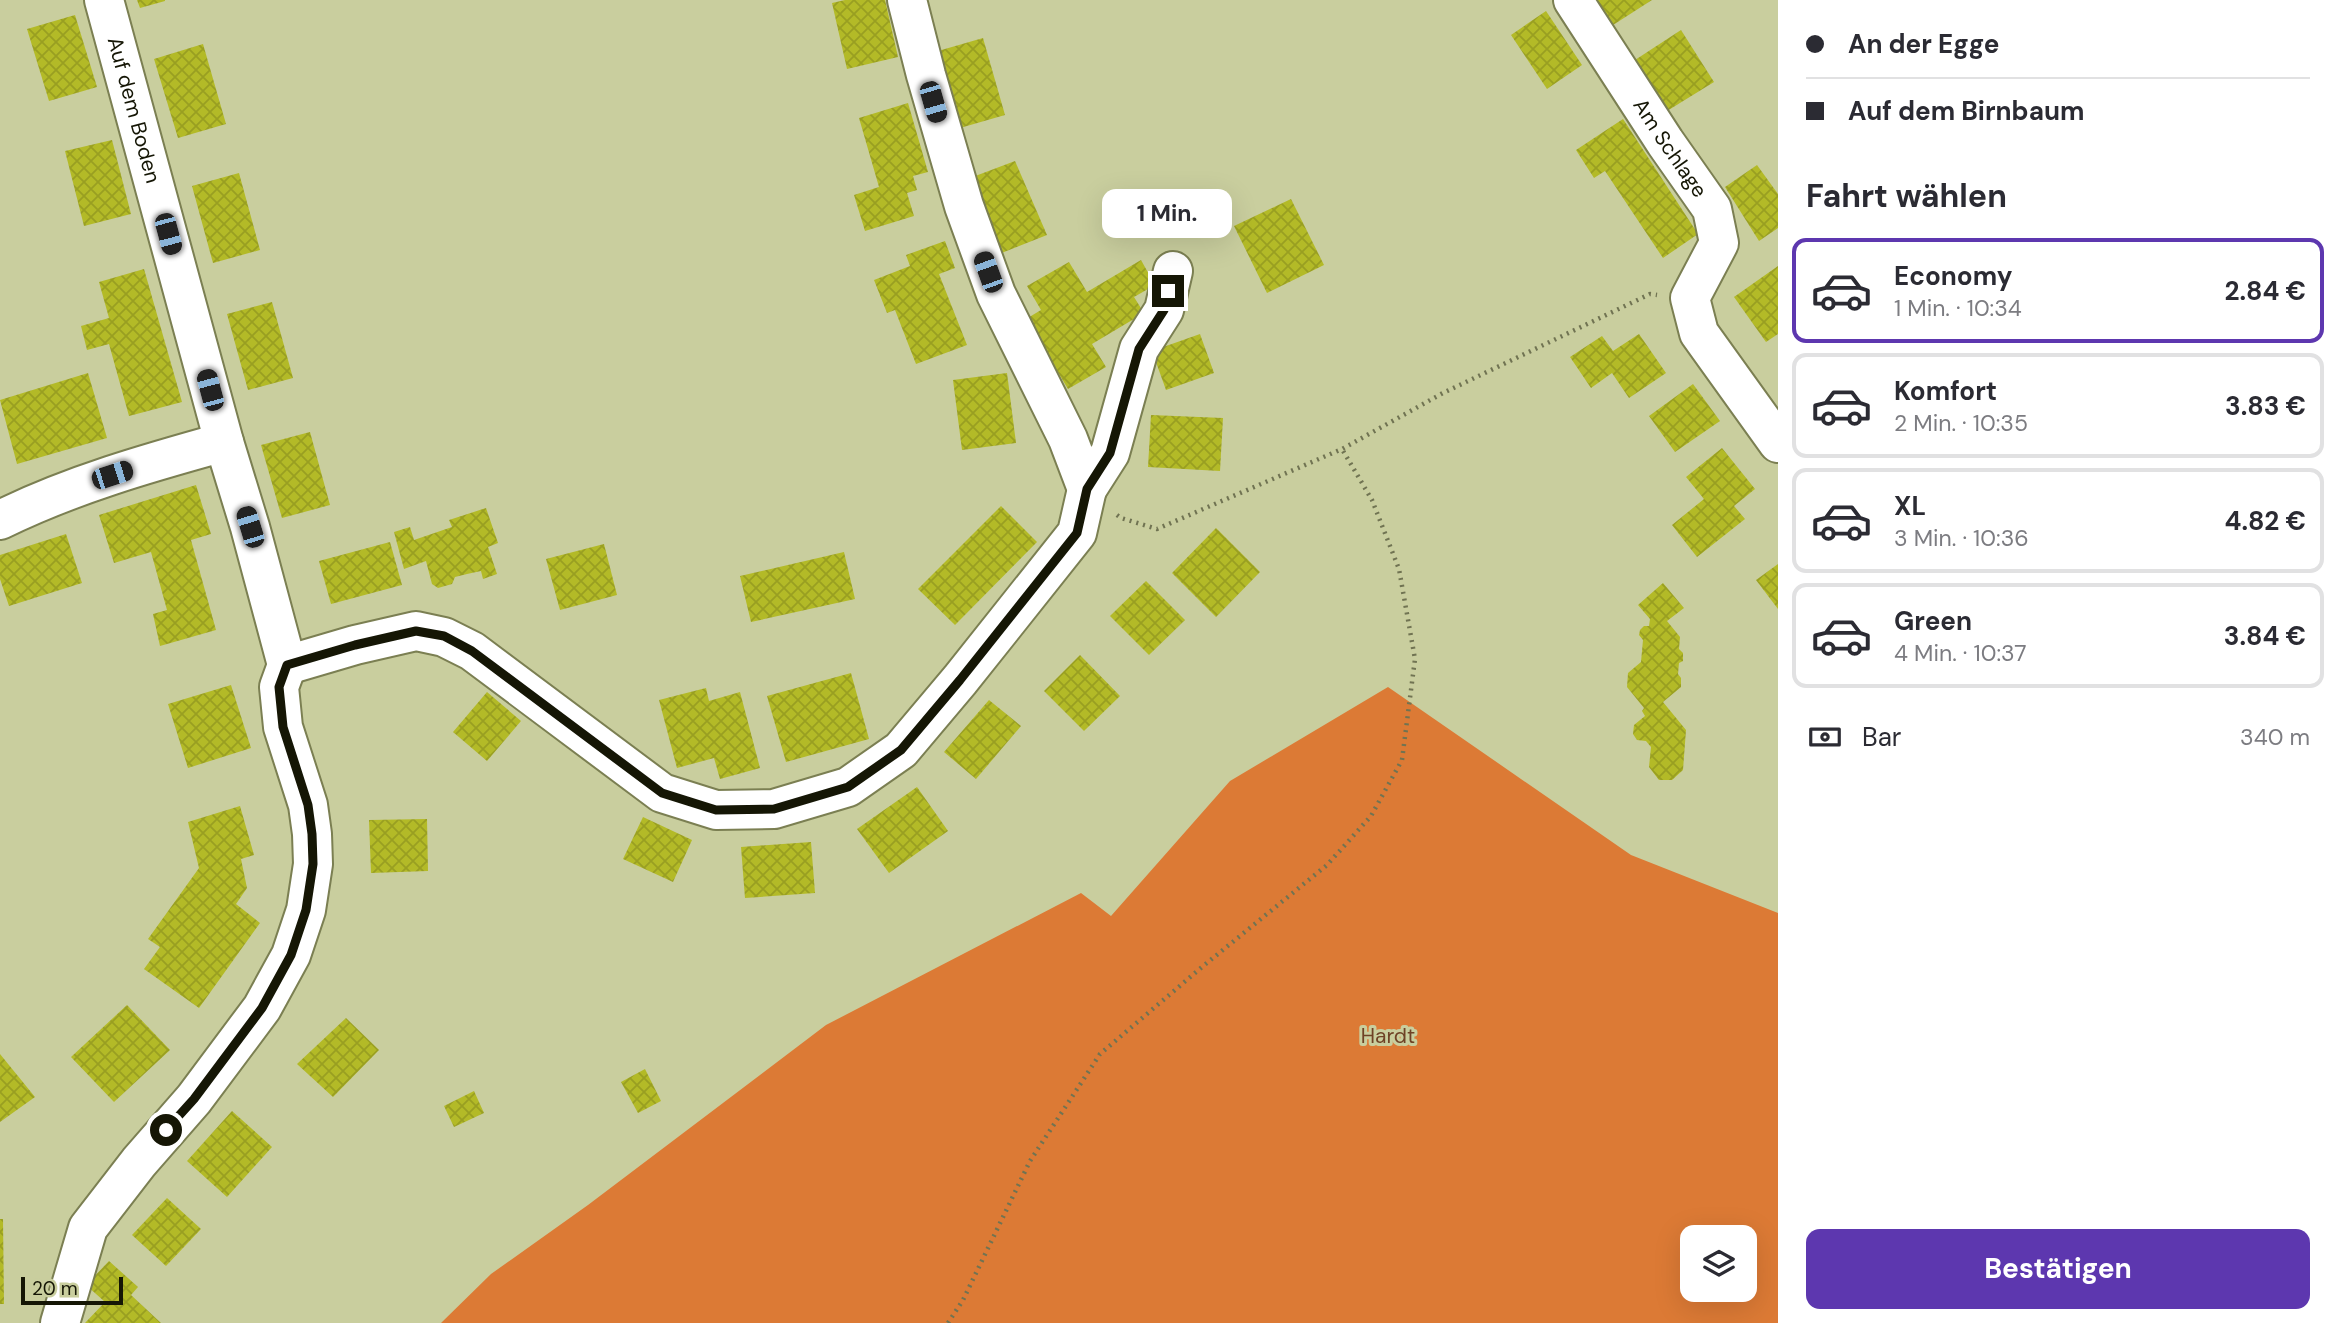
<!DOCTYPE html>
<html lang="de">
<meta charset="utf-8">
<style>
body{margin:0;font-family:"DM Sans",sans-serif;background:#f7f7f7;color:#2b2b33;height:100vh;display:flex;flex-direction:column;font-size:26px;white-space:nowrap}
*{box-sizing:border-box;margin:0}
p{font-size:23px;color:#7c7c81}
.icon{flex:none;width:38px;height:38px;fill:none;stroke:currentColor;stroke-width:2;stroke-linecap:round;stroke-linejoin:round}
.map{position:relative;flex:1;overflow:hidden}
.panel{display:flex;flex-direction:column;background:#fff;width:560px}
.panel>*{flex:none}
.guide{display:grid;align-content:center;height:154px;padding:0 28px;background:#fff}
.controls{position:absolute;left:1680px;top:1225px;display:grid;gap:14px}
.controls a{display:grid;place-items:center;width:77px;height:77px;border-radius:14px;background:#fff;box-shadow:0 7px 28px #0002;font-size:35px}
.scale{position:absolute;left:21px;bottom:18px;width:102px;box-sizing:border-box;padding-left:7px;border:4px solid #151605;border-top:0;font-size:19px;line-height:24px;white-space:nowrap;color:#151605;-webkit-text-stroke:5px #c9ce9e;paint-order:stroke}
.end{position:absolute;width:32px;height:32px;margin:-16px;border:9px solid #151605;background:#fff;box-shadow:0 0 0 4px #fff}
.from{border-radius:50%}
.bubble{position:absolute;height:49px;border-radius:14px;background:#fff;box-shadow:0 7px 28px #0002;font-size:23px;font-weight:700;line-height:49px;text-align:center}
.car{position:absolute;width:21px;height:42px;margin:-21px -10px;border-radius:9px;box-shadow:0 0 5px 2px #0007;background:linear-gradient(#222 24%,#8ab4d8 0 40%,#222 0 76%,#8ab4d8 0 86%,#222 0)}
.guide b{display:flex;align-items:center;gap:24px;height:66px;font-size:26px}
.guide b+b{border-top:2px solid #e1e1e2}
.guide i{width:18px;height:18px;background:#2b2b33}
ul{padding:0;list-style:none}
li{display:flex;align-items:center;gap:21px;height:105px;margin:0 14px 10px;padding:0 14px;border:4px solid #e1e1e2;border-radius:14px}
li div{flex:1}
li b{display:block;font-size:26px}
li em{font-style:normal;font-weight:700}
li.on{border-color:#5d37af}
li>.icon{width:63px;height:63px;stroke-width:1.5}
h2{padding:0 28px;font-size:32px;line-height:84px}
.pay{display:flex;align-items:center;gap:18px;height:77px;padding:0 28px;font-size:26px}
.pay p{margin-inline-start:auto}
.action{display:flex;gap:14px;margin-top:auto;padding:14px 28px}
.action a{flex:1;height:80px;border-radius:14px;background:#5d37af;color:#fff;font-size:28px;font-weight:700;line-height:80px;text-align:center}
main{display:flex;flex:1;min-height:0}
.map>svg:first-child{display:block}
</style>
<main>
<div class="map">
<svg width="1778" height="1323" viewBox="0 0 1778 1323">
<defs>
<pattern id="building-cross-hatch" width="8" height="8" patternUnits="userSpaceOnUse" patternTransform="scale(1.75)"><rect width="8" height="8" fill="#b3ba27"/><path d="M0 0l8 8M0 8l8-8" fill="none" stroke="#999f21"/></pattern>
</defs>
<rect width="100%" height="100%" fill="#c9ce9e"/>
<path fill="#dc7a35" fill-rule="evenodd" d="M1388,687L1631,855L1778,913V1323H441L491,1274L588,1205L826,1025L1081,893L1111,916L1230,781ZM1692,1237H1745V1290H1692Z"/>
<g fill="url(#building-cross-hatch)">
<polygon points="137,0 165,0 165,1 140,8"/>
<polygon points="845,0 885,0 898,57 847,69 832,3"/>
<polygon points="1597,0 1652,0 1613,25"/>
<polygon points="1546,11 1582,65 1547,89 1511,35"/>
<polygon points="75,15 97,87 49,101 27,29"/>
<polygon points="1681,30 1714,82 1667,111 1635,60"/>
<polygon points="983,38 1005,115 960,128 938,51"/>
<polygon points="203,44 226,124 178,138 154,59"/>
<polygon points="908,103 928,172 913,176 917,190 907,193 914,216 865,231 854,195 879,187 859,118"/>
<polygon points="1623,119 1698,234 1663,258 1605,171 1594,178 1576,150"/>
<polygon points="112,140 131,214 84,226 65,151"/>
<polygon points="1015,161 1047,235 999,254 970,178"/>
<polygon points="1757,165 1778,194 1778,228 1759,241 1725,187"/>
<polygon points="239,173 260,250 213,263 192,186"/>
<polygon points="1291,199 1324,265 1267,293 1234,226"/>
<polygon points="945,241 955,268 939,274 967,345 916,364 895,310 887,313 874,280 910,266 906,255"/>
<polygon points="1141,260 1155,285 1134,297 1144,313 1092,344 1106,367 1068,389 1026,319 1041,310 1027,286 1069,262 1087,292"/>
<polygon points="1778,266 1778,334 1766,342 1734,297"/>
<polygon points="144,269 182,402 129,416 109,344 87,350 81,326 109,318 99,282"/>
<polygon points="272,302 293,378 248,390 227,314"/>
<polygon points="1200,334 1214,373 1166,390 1152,351"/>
<polygon points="1639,334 1666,373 1629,398 1612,373 1591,388 1570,357 1602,336 1613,351"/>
<polygon points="88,373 107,438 17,464 0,400"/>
<polygon points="1007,373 1016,443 962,450 953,380"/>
<polygon points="1693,384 1720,421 1675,452 1649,416"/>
<polygon points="1151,415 1223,418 1220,471 1148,467"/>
<polygon points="310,432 330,505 282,518 261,445"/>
<polygon points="1722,448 1755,489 1734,506 1745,519 1697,557 1672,525 1704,499 1686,477"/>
<polygon points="196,485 211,534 191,540 216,630 160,646 153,614 167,610 151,552 114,563 99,515"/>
<polygon points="1001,506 1037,542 955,625 918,589"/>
<polygon points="486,508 498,543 488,547 497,574 483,579 481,571 467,574 455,577 452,584 438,588 432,584 426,561 404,569 394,532 410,527 414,540 452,527 449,520"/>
<polygon points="1216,528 1260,572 1216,617 1172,573"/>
<polygon points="66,534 82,583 9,606 0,579 0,555"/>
<polygon points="390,542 402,585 331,604 319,561"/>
<polygon points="604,544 617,595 560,610 546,559"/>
<polygon points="844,552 855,599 751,622 740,576"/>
<polygon points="1778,564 1778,609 1756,580"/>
<polygon points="1146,581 1185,620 1149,655 1110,616"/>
<polygon points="1663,583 1684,608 1667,621 1680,637 1679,649 1683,653 1683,661 1679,663 1678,674 1681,678 1681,687 1663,702 1686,730 1683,770 1672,780 1659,780 1649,767 1651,747 1646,741 1637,740 1633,734 1634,725 1645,716 1642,711 1644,708 1627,687 1628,673 1641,662 1643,640 1639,635 1640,630 1644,626 1649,626 1650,619 1638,605"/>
<polygon points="1080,655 1120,696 1084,731 1044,691"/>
<polygon points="851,673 869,739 786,762 767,696"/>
<polygon points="231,685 251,748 188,768 168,704"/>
<polygon points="706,688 709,701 740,692 760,768 720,779 714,758 677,768 659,700"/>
<polygon points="487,692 521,721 487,761 453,732"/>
<polygon points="989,700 1021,726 976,779 944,752"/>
<polygon points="917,787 948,831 889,873 857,829"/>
<polygon points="240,806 254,855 241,859 247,888 236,904 260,923 199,1008 144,969 160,947 148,939 199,868 188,822"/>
<polygon points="643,817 692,840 673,882 623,859"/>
<polygon points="427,819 428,871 371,873 369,820"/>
<polygon points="811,842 815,893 745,898 741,847"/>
<polygon points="127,1005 170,1050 114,1102 71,1057"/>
<polygon points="346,1018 379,1050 333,1097 297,1064"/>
<polygon points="0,1054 35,1097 0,1122"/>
<polygon points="645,1069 661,1101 638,1113 621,1082"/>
<polygon points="474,1091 484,1113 454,1127 444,1106"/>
<polygon points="232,1111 272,1147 227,1197 187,1161"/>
<polygon points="167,1198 201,1229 166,1266 132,1235"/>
<polygon points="0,1219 3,1219 4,1304 0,1304"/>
<polygon points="109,1261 138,1287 131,1295 161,1323 85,1323 105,1302 86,1285"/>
</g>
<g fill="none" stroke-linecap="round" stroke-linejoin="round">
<g stroke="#7b7f52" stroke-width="42">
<g id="minor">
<path id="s1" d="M104,0L224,442L250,527L287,665"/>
<polyline points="907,0 926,75 964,206 996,294 1068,439 1087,489 1110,453 1139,349 1164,310 1173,271"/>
<path id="s2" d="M1573,0L1665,142L1712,209L1719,243L1690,298L1699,333L1778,443"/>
<path d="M0,520C71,485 148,463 224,442"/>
<polyline points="287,665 355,645 416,631 444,637 472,651 662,793 716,810 774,809 848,787 901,750 960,680 1077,533 1087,489"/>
<polyline points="60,1323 88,1228 139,1162 194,1099 262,1008 291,955 306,910 313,864 312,834 308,805 283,727 279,687 287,665"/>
</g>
</g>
<g stroke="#707352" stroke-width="4.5" stroke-dasharray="2 5" stroke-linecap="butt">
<polyline points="1117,515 1121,518 1157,529 1342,449 1443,393 1650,294 1657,295"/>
<polyline points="948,1323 963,1300 1030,1161 1100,1054 1202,967 1327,865 1371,816 1402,760 1415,659 1399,569 1372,500 1342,449"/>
</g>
<use href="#minor" stroke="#fff" stroke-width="38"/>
</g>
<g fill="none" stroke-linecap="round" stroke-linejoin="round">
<polyline stroke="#151605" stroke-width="9" points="166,1130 194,1099 262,1008 291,955 306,910 313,864 312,834 308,805 283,727 279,687 287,665 355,645 416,631 444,636 472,651 662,793 716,810 774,809 848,787 901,750 960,680 1077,533 1087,489 1110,453 1139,349 1164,310 1168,291"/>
</g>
<g text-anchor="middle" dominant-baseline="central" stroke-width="6" stroke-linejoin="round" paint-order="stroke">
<g font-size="21" fill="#151605" stroke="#c9ce9e">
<text stroke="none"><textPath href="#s1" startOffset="114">Auf dem Boden</textPath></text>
<text stroke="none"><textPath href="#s2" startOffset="177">Am Schlage</textPath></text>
</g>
<g font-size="21" fill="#6f4226" stroke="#c9ce9e">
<text x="1388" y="1036">Hardt</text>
</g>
</g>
</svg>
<div class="controls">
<a><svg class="icon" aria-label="layers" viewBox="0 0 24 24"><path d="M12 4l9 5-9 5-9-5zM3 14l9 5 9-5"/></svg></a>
</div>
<div class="scale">20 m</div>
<i class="end from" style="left:166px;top:1130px"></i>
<i class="end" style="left:1168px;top:291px"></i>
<div class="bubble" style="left:1102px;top:189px;width:130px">1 Min.</div>
<i class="car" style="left:933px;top:102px;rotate:164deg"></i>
<i class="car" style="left:168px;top:234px;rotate:165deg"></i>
<i class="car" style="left:988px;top:272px;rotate:340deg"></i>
<i class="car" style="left:210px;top:390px;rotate:345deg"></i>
<i class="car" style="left:112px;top:475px;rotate:72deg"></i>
<i class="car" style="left:250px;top:527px;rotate:343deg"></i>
</div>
<section class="panel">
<div class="guide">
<b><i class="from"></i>An der Egge</b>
<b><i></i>Auf dem Birnbaum</b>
</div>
<h2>Fahrt wählen</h2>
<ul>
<li class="on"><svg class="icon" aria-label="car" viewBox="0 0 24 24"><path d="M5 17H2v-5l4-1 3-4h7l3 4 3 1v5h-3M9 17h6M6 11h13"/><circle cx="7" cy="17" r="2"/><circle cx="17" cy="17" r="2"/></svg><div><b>Economy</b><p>1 Min. · 10:34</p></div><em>2.84 €</em></li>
<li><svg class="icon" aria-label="car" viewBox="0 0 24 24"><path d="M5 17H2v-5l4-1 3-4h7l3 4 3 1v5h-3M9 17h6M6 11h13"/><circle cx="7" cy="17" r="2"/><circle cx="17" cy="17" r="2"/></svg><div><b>Komfort</b><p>2 Min. · 10:35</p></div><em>3.83 €</em></li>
<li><svg class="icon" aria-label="car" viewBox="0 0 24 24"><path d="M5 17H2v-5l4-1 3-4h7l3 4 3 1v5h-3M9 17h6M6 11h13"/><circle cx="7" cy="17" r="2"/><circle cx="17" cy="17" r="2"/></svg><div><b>XL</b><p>3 Min. · 10:36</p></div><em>4.82 €</em></li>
<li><svg class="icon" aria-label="car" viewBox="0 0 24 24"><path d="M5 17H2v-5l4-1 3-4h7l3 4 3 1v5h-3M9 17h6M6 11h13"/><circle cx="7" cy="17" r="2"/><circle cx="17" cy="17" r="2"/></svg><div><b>Green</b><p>4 Min. · 10:37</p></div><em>3.84 €</em></li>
</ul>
<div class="pay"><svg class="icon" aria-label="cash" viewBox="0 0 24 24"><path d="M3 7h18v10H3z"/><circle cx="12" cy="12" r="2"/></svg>Bar<p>340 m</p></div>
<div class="action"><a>Bestätigen</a></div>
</section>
</main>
